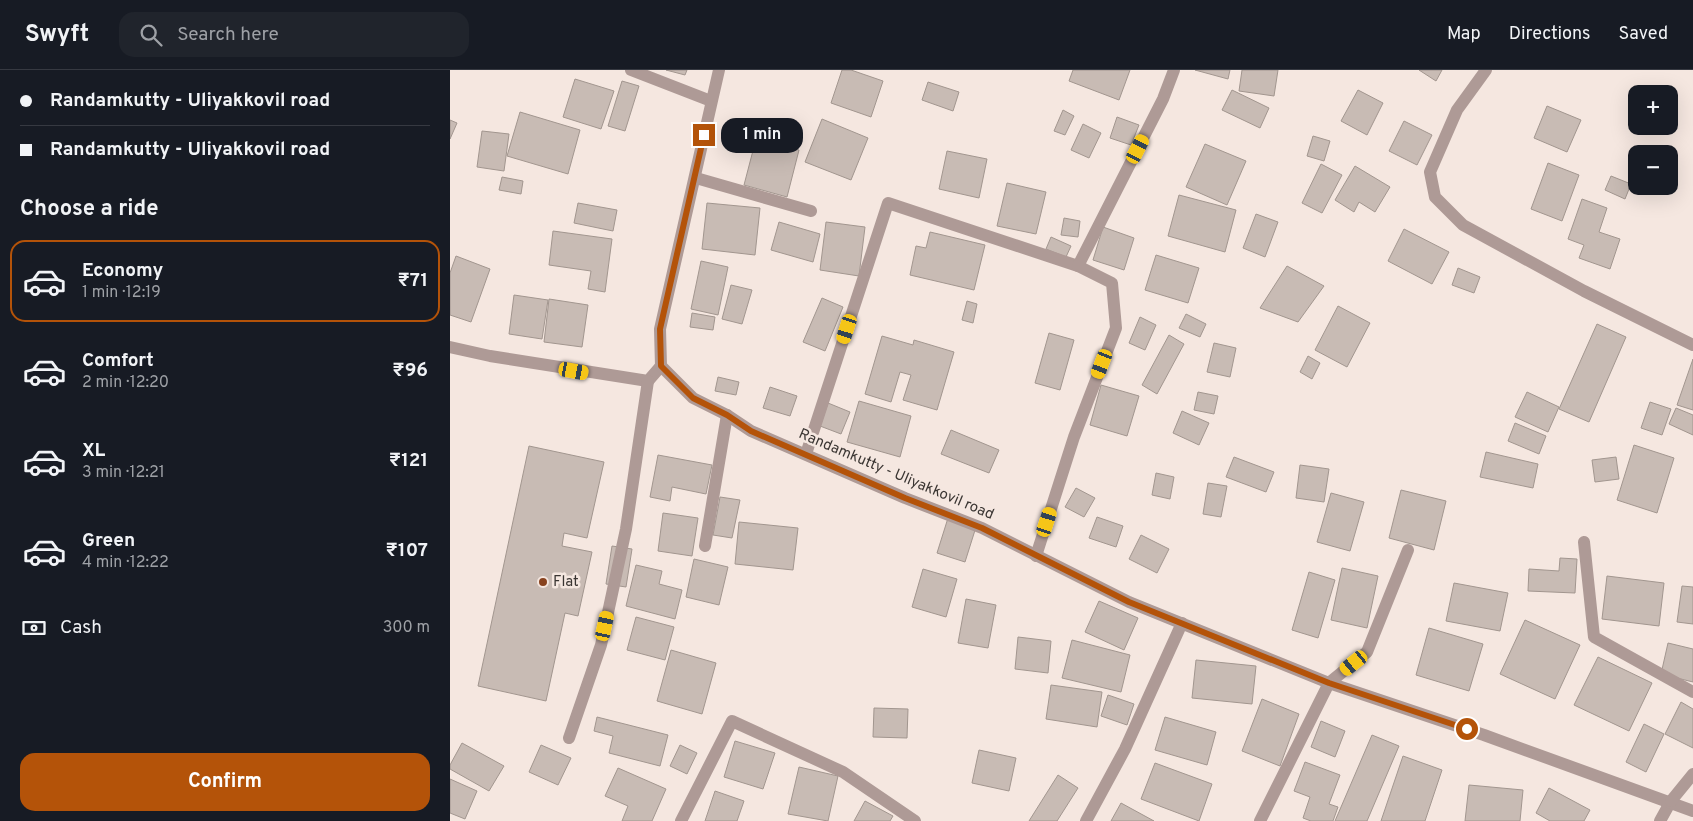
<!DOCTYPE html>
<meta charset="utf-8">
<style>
body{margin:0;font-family:Overpass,sans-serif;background:#20242c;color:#f1f3f6;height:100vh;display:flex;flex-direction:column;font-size:19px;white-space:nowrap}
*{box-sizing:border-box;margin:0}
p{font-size:16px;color:#9ea1a6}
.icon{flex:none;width:28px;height:28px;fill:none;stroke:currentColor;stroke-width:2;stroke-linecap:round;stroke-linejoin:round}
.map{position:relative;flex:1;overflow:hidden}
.sheet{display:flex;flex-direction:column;background:#171b24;width:450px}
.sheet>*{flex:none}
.banner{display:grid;align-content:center;height:110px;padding:0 20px;background:#171b24}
.tools{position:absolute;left:1178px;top:15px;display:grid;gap:10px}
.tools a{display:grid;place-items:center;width:50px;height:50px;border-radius:10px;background:#171b24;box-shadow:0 5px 20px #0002;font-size:25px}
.end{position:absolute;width:22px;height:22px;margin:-11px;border:6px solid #b45309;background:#fff;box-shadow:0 0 0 2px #fff}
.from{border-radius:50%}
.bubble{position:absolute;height:35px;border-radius:15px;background:#171b24;box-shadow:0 5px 20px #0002;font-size:16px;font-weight:700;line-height:35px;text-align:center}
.car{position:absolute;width:15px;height:30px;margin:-15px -8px;border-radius:6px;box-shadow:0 0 4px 1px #0007;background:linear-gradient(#f5c518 24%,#345 0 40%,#f5c518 0 76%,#345 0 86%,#f5c518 0)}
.banner b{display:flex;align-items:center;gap:18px;height:48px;font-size:19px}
.banner b+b{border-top:1px solid #363941}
.banner i{width:12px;height:12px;background:#f1f3f6}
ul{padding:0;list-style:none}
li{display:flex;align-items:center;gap:15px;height:82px;margin:0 10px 8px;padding:0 10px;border:2px solid transparent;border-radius:15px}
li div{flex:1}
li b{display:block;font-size:19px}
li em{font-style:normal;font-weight:700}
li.active{border-color:#b45309}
li>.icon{width:45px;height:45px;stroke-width:1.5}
h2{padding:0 20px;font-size:22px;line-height:60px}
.pay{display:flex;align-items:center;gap:12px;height:55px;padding:0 20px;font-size:19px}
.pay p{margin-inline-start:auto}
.action{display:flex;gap:10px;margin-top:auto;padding:10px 20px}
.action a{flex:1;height:58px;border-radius:15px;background:#b45309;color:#fff;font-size:20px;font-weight:700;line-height:58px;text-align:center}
header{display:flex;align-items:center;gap:30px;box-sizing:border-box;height:70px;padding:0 25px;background:#171b24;border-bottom:1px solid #363941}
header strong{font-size:24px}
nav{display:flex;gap:28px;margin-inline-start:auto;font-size:18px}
.search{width:350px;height:45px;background:#20242c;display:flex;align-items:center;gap:12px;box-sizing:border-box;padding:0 18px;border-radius:15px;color:#9ea1a6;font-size:19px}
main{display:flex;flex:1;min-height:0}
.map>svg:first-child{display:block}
</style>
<header>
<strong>Swyft</strong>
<div class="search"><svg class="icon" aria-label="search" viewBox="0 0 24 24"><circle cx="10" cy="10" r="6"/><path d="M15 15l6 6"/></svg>Search here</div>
<nav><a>Map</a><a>Directions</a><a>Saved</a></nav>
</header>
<main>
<section class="sheet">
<div class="banner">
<b><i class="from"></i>Randamkutty - Uliyakkovil road</b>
<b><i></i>Randamkutty - Uliyakkovil road</b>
</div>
<h2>Choose a ride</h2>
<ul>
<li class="active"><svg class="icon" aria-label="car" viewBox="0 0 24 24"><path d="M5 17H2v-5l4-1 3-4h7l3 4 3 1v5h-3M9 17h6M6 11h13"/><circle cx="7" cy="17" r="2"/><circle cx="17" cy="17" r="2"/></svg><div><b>Economy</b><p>1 min · 12:19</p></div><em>₹71</em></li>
<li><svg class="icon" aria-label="car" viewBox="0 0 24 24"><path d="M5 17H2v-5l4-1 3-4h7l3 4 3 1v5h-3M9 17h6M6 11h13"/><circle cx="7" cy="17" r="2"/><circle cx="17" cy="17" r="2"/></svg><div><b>Comfort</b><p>2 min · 12:20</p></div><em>₹96</em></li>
<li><svg class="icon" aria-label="car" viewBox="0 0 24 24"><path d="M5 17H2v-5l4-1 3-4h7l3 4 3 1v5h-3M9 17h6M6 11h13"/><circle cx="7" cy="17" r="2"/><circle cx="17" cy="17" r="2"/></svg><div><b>XL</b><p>3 min · 12:21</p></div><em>₹121</em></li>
<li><svg class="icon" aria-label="car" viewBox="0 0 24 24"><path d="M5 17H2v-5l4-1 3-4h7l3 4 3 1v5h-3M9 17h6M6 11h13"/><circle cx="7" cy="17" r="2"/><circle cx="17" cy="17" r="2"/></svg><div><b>Green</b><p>4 min · 12:22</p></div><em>₹107</em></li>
</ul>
<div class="pay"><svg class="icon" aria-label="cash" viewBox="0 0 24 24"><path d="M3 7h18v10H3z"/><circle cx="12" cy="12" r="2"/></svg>Cash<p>300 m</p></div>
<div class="action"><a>Confirm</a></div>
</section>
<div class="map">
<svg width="1243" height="751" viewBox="0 0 1243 751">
<rect width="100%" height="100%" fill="#f5e7e0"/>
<g fill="#c8bbb4" stroke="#a2968f">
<polygon points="216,0 237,0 235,5"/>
<polygon points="392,0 401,0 433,11 421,47 381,33"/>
<polygon points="623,0 680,0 669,30 619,11"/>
<polygon points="745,0 780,0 778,9"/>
<polygon points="792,0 828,0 824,26 789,21"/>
<polygon points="969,0 992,0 986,11"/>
<polygon points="125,9 164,21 151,59 113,47"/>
<polygon points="172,11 189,16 175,61 158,56"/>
<polygon points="478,12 509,22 503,41 472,30"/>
<polygon points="782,20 819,38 810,58 772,40"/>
<polygon points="908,20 933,33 917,65 891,51"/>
<polygon points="1097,36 1131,50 1117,82 1084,68"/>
<polygon points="613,40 624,46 615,65 604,61"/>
<polygon points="70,42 130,60 118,104 57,86"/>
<polygon points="667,47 689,55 681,75 660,68"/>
<polygon points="372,49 418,68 401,110 355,92"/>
<polygon points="0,50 7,53 0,69"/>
<polygon points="954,51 982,65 967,95 939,81"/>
<polygon points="633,54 651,63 639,88 621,80"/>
<polygon points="32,61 59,64 54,101 27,97"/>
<polygon points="863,66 880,71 874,91 857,86"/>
<polygon points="306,69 349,80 337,127 294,115"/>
<polygon points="755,74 796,91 777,135 736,117"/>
<polygon points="497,81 537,89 529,128 489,119"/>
<polygon points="1098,93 1129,105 1112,151 1081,139"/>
<polygon points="871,94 892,105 872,143 852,133"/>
<polygon points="905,96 940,117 925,142 909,132 904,142 885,130"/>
<polygon points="1161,106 1181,114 1175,129 1155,120"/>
<polygon points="52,107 73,111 71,124 49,120"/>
<polygon points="557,113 596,122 586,164 547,156"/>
<polygon points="729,125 786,140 775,182 718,166"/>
<polygon points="1132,129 1157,138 1149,162 1170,169 1160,199 1129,188 1134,175 1118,169"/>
<polygon points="128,133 167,140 163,161 124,153"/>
<polygon points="257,133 310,138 305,185 252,179"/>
<polygon points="806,144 828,152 815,187 793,178"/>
<polygon points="614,148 630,151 628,167 611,165"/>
<polygon points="329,152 370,164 363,192 321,180"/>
<polygon points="376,152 415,157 409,206 370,200"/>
<polygon points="653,157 684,168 674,200 643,190"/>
<polygon points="954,159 999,182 982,214 938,191"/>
<polygon points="103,161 162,169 155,222 138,219 141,201 99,195"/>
<polygon points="480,162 535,175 524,220 460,205 466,176 476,178"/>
<polygon points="601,167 621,176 616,187 596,179"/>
<polygon points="706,185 749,198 738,233 695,220"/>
<polygon points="6,186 40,199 21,252 0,245 0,203"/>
<polygon points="251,191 278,197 268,245 241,239"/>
<polygon points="837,196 874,216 848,252 810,238"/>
<polygon points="1008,198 1030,207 1024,223 1002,215"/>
<polygon points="281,215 302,220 292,254 272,249"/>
<polygon points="64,225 98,230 92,269 59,264"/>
<polygon points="372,228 393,237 375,281 353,272"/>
<polygon points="99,229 138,235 132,277 94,272"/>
<polygon points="517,231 527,234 523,253 512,250"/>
<polygon points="888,236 920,253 897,297 865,280"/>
<polygon points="242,243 265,247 263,260 240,257"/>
<polygon points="736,244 756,254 750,267 729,258"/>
<polygon points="690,247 706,255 695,280 679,273"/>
<polygon points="1147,254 1176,267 1139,352 1109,339"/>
<polygon points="599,263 624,270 610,320 585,313"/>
<polygon points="719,265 734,274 707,324 692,315"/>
<polygon points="432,266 463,275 464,270 504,282 487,340 453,330 461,305 450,302 441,332 415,324"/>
<polygon points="764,273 786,278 780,307 757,302"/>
<polygon points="858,286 870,293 862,309 850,302"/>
<polygon points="1243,289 1243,340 1227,335"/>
<polygon points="268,307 289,312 286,325 265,321"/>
<polygon points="651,315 689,326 677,366 640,355"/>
<polygon points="320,317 347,326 340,346 313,338"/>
<polygon points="748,322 768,326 764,344 744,340"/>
<polygon points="1077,322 1109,337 1098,362 1065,347"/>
<polygon points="409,331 461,346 450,387 397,372"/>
<polygon points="1200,332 1221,339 1212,365 1191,358"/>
<polygon points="378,333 400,342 391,364 370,356"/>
<polygon points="1226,338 1243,345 1243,365 1219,354"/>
<polygon points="732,341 759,353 749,375 723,363"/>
<polygon points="1065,353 1096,366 1089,384 1058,371"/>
<polygon points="501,360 549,380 539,403 491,384"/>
<polygon points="1184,375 1224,388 1207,443 1167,430"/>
<polygon points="79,376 154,392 137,468 114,463 112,476 142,482 128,546 115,543 96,631 28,616"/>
<polygon points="1036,382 1088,394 1083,418 1030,407"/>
<polygon points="208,385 262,395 256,424 222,417 220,431 200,427"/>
<polygon points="784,387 824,402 816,422 776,407"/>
<polygon points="1166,387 1169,409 1145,412 1142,390"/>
<polygon points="850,395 879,399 874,432 846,428"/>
<polygon points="706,403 724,407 720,429 702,425"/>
<polygon points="758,413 777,416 771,447 753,444"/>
<polygon points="626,418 645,428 634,447 615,437"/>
<polygon points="951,420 996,431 984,480 939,468"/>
<polygon points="881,423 914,432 900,481 867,472"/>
<polygon points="270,427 290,430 282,468 263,465"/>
<polygon points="213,443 248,448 242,486 208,481"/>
<polygon points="647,447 673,456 666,477 639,468"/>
<polygon points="498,448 526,457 515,492 487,483"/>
<polygon points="289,452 348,458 343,500 285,494"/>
<polygon points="691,465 719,479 707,503 679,489"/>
<polygon points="162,476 182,479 176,517 156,514"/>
<polygon points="1110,488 1127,489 1125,523 1078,521 1079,499 1109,501"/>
<polygon points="244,489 278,497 269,535 236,527"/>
<polygon points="186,495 212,501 209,514 232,520 225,549 176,536"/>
<polygon points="892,498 928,506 917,558 881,550"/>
<polygon points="473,499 507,509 496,547 462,537"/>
<polygon points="859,502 885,510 868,568 842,560"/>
<polygon points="1157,506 1214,513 1209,556 1152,549"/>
<polygon points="1004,513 1058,523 1050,561 996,551"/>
<polygon points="1232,516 1243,517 1243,554 1227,552"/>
<polygon points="516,529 546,535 538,578 508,573"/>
<polygon points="649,531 688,548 674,580 635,562"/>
<polygon points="186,547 224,557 215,590 177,580"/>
<polygon points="1075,550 1130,575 1105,629 1050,604"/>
<polygon points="979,558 1033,574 1019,621 966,605"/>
<polygon points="568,567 601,571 598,603 565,599"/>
<polygon points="622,570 680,585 671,622 612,608"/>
<polygon points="1218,573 1243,579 1243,612 1211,604"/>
<polygon points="221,580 266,593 252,644 207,631"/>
<polygon points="1148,587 1202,613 1179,661 1124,635"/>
<polygon points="746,590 806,596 802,634 742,628"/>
<polygon points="601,615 652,622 647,657 596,649"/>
<polygon points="658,625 684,634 677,655 651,646"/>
<polygon points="812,629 849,644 830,696 792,681"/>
<polygon points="1231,632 1243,639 1243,678 1215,664"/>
<polygon points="424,638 458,639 457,668 423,667"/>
<polygon points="147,647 218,665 210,696 159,683 163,666 144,661"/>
<polygon points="715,647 766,662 757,695 705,680"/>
<polygon points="871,651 895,661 885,687 861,677"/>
<polygon points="1194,654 1214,664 1196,702 1176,692"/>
<polygon points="922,665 949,676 917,751 885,751"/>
<polygon points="285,671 325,683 313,719 274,707"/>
<polygon points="12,673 54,696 39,721 0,699 0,695"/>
<polygon points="91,675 121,688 108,715 79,702"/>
<polygon points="230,675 247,683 237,704 220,696"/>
<polygon points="529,680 566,688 559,721 522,713"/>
<polygon points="953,686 992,700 975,751 931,751"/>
<polygon points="855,692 890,705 879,734 888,737 883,751 861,751 853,748 860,727 844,721"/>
<polygon points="705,693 762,714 749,751 691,729"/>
<polygon points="349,697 388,706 378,751 338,744"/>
<polygon points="168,698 216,719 202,751 172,751 178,736 155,726"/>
<polygon points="608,705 628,718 607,751 579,751"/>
<polygon points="0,709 27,721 15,749 0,743"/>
<polygon points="1019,715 1073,720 1070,751 1015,751"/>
<polygon points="1099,718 1140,740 1134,751 1100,751 1086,743"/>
<polygon points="265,721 294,731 287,751 255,751"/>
<polygon points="415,731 443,746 440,751 404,751"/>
<polygon points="671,733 704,751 661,751"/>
</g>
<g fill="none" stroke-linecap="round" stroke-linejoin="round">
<g stroke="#ae9a96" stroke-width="12">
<polyline points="181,0 261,31"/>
<polyline points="1036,0 1007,40 980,102 985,127 1013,155 1134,221 1243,275"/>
<polyline points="246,108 361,141"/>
<polyline points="0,277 40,286 198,311 211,296"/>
<polyline points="356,384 438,133 628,196"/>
<polyline points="1134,472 1144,567 1243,622"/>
<polyline points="255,476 277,345"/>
<polyline points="586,486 624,367 666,258 662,213 628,196 713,29 724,0"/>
<polyline points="119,668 151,575 176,459 198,311"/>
<polyline points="231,751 282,651 393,702 465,751"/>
<polyline points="636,751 675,679 732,553"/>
<polyline points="810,751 879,613 917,582 958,480"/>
<polyline points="1210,751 1221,731"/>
</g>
<g stroke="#ae9a96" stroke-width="12">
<polyline points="269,0 210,259 211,296 243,328 277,345 301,361 455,428 532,458 679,532 879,613 1034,665 1243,741"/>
<polyline points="1221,731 1243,704"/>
</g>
</g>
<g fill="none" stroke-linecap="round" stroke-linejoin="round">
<polyline stroke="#b45309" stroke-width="6" points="254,65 210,259 211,296 243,328 277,345 301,361 455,428 532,458 679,532 879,613 1017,659"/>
</g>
<circle fill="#88421e" stroke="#f5e7e0" stroke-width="2" cx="93" cy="512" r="5"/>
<g text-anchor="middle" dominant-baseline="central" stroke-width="5" stroke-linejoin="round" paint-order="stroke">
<g font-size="15" fill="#3a3532" stroke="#f5e7e0">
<text transform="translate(446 405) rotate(23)">Randamkutty - Uliyakkovil road</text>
</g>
<g font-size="15" fill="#3a3532" stroke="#f5e7e0" text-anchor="start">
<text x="103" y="512">Flat</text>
</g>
</g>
</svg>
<div class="tools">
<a>+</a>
<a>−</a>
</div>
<i class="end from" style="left:1017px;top:659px"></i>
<i class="end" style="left:254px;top:65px"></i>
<div class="bubble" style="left:271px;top:48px;width:82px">1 min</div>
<i class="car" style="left:688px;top:79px;rotate:27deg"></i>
<i class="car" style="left:397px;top:259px;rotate:198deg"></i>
<i class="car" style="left:652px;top:294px;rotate:201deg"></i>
<i class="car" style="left:124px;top:301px;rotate:100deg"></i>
<i class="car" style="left:597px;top:452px;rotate:18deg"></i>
<i class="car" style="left:155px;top:556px;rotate:12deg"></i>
<i class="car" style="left:904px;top:593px;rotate:231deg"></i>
</div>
</main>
